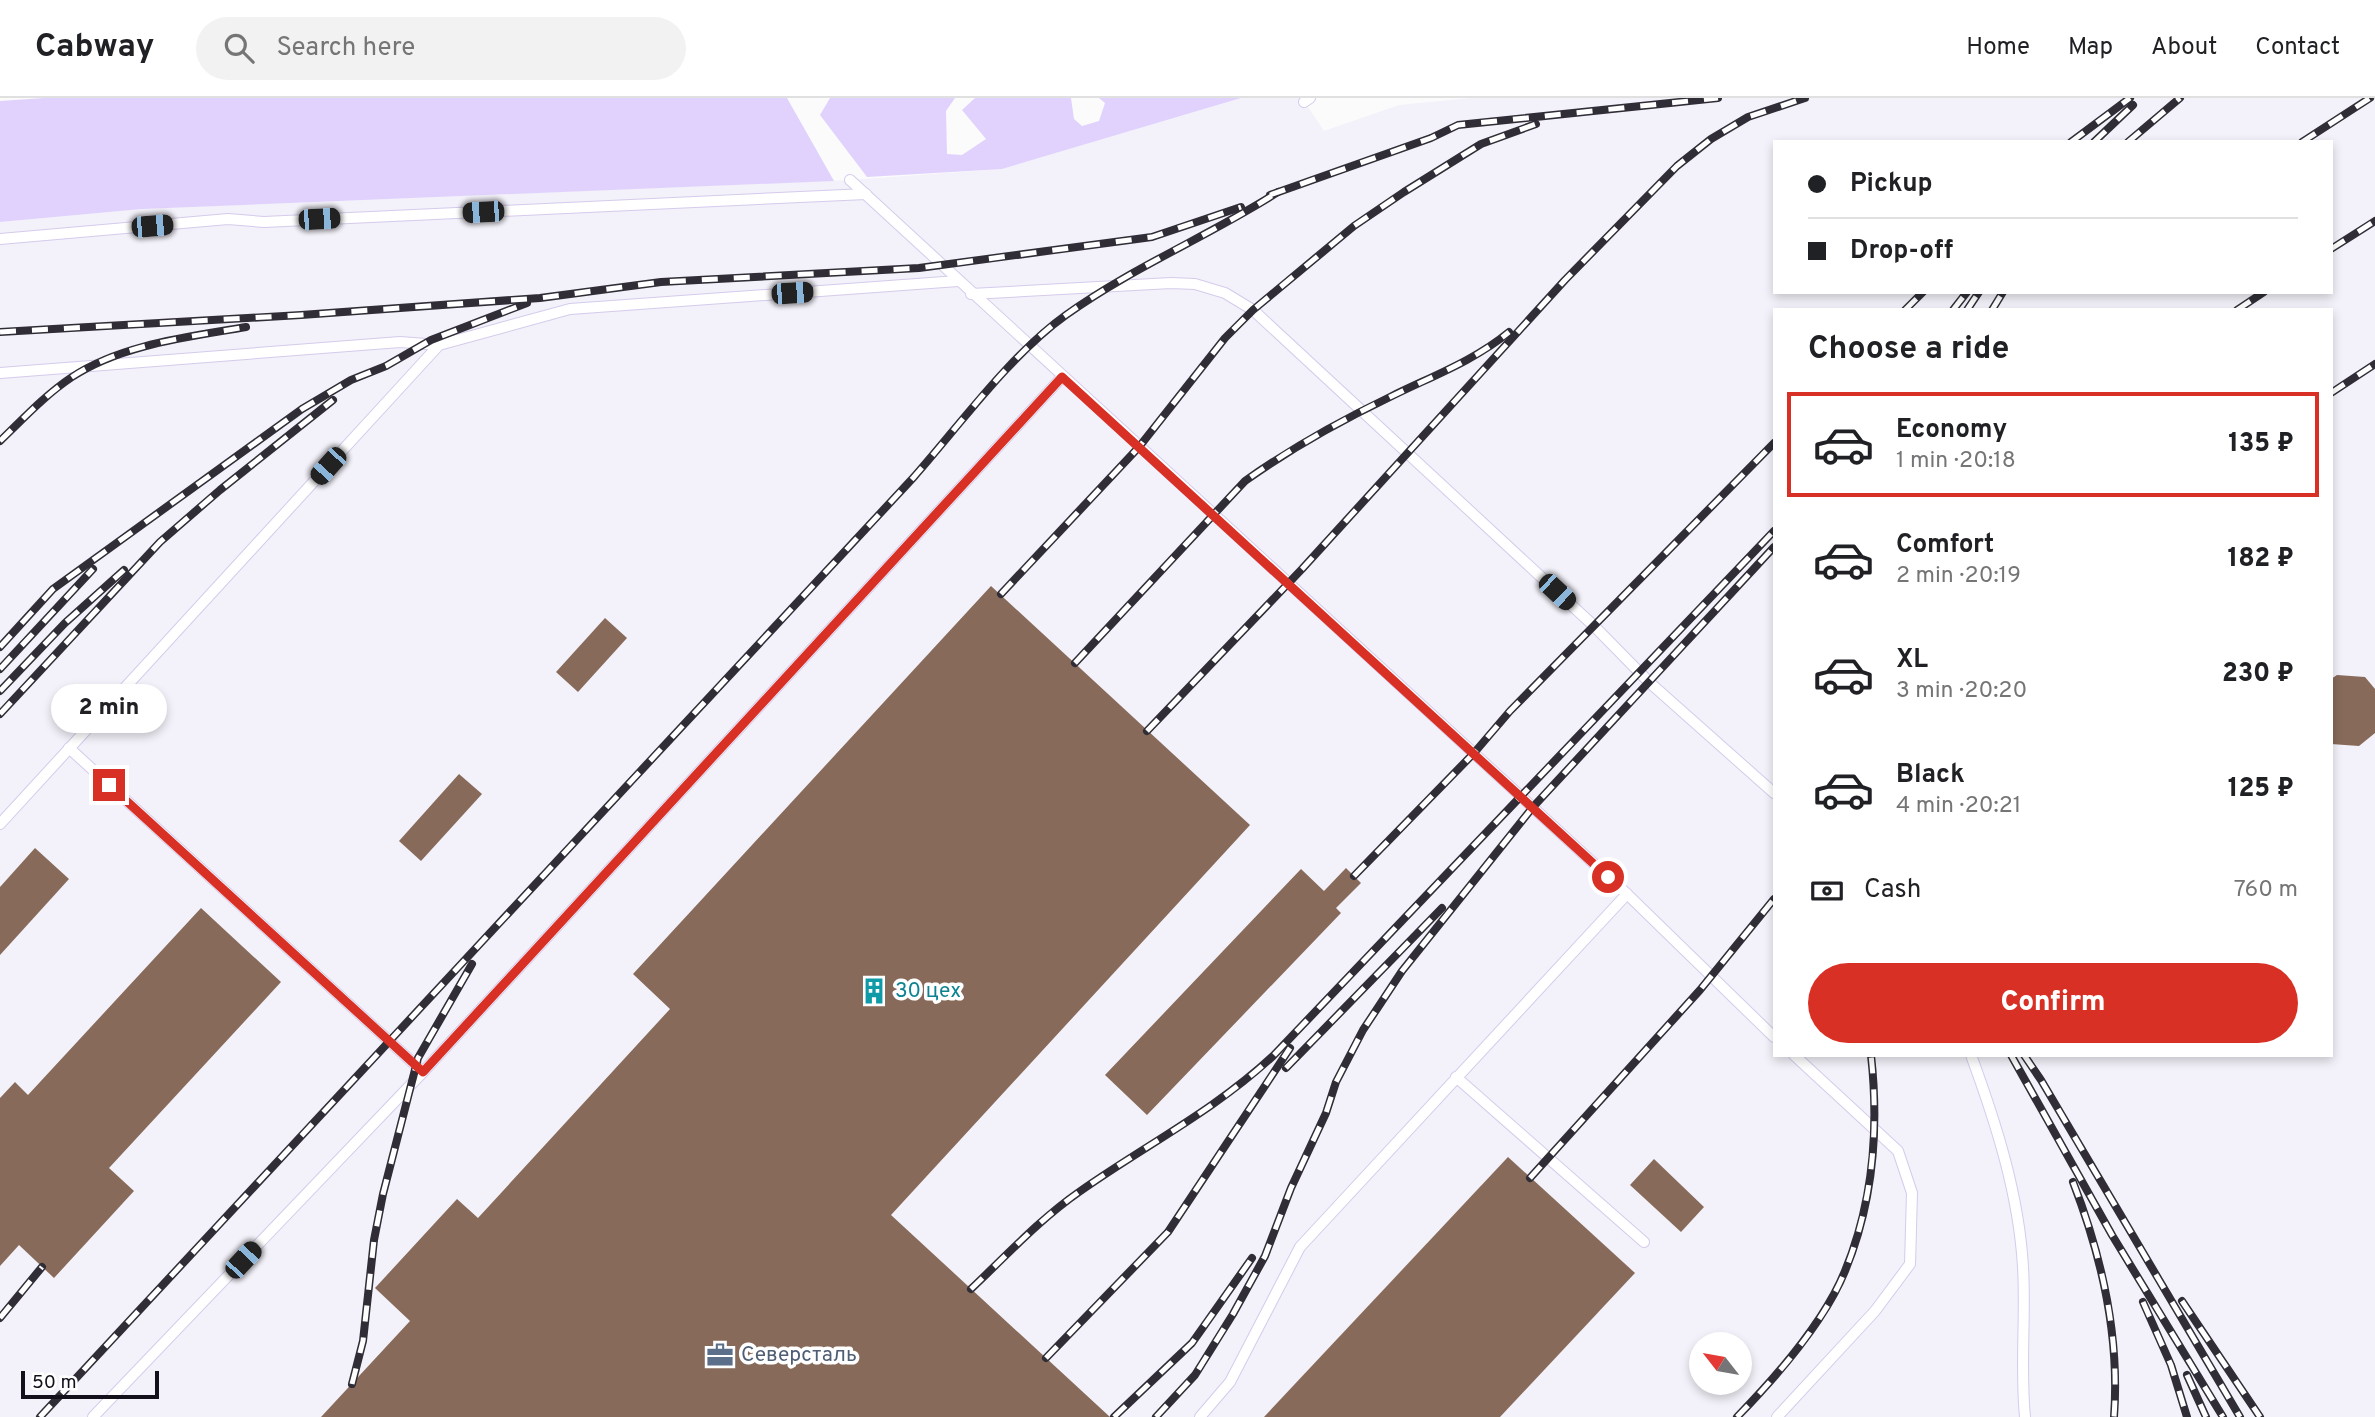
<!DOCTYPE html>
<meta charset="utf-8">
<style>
body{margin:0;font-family:Overpass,sans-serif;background:#f2f2f2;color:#202124;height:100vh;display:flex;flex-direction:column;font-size:26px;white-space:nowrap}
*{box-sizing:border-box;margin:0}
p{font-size:23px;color:#757577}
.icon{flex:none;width:38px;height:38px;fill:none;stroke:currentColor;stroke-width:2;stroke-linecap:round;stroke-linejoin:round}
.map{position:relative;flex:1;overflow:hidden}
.details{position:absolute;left:1773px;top:210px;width:560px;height:749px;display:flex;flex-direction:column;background:#fff;border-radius:0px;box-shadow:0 4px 10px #0003}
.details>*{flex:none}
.top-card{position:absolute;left:1773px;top:42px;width:560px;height:154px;border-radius:0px;box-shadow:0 4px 10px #0003;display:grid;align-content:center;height:154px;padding:0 35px;background:#fff}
.needle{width:46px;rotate:301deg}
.fabs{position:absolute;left:1689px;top:1234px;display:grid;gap:14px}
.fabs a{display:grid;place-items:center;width:63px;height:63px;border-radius:50%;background:#fff;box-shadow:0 4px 10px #0003;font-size:35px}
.scale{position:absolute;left:21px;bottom:18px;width:138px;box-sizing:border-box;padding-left:7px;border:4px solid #13101b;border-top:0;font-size:19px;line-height:24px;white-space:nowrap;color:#13101b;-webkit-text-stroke:5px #fff;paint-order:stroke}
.end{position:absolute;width:32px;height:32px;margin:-16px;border:9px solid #d93025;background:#fff;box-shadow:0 0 0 4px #fff}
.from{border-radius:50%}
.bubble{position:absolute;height:49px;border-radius:24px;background:#fff;box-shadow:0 4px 10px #0003;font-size:23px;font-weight:800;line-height:49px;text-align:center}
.car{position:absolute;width:21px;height:42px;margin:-21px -10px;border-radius:9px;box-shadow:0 0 5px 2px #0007;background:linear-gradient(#222 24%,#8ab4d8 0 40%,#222 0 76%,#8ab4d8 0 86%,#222 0)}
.top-card b{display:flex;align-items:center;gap:24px;height:66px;font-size:26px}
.top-card b+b{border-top:2px solid #e0e0e0}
.top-card i{width:18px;height:18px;background:#202124}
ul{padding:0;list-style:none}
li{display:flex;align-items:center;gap:21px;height:105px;margin:0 14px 10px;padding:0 21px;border:4px solid transparent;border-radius:0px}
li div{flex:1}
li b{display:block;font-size:26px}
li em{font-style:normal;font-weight:800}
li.selected{border-color:#d93025}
li>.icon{width:63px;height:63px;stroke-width:1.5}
h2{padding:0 35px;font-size:32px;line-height:84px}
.pay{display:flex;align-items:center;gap:18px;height:77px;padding:0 35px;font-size:26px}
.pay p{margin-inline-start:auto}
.primary-button{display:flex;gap:14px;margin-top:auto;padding:14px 35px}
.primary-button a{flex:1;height:80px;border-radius:42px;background:#d93025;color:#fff;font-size:28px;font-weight:800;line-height:80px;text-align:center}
header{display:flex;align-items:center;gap:42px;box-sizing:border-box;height:98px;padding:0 35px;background:#fff;border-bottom:2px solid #e0e0e0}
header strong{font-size:33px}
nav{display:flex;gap:38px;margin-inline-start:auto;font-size:24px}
.search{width:490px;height:63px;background:#f2f2f2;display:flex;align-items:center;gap:18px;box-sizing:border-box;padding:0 24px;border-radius:38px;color:#757577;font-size:26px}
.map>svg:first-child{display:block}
</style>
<header>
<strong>Cabway</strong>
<div class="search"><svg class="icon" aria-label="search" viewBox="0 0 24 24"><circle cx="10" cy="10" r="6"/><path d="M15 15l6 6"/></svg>Search here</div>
<nav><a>Home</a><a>Map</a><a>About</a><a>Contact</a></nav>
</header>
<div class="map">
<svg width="2375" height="1319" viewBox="0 0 2375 1319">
<rect width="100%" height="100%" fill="#fbfbfb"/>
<path fill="#f3f1f9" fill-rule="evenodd" d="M1241,0H1302L1324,33L1399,7L1471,0H2375V1319H0V124L142,111L850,82L1002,71ZM1774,44H2331V194H1774ZM1774,212H2331V957H1774ZM1701,1246H1740V1284H1701Z"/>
<g fill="#e0d2fd">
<polygon points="44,0 787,0 834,83 142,111 0,124 0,3"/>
<polygon points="830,0 955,0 946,13 947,56 962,57 986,41 962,12 975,0 1071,0 1074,21 1082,28 1099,23 1105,5 1099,0 1241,0 1002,71 867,79 820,17"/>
</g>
<g fill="#876a59">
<polygon points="991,488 1250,727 891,1117 1110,1319 321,1319 410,1223 375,1190 457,1101 478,1120 670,911 633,876"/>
<polygon points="605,520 627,540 578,594 556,574"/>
<polygon points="2337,577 2365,579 2375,591 2375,635 2359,648 2331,646 2331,581"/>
<polygon points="459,676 482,696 421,763 399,743"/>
<polygon points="35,750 69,781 0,857 0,789"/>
<polygon points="1346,770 1361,785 1336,810 1341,815 1147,1017 1105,977 1301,771 1324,793"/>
<polygon points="201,810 281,884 109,1070 134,1093 54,1180 19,1147 0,1168 0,1000 15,984 28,997"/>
<polygon points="1508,1059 1635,1175 1500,1319 1264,1319"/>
<polygon points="1654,1061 1704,1109 1681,1134 1630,1087"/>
</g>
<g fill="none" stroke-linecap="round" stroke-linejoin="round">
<g stroke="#d5cbec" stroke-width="12">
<g id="lane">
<polyline points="1304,4 1310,0"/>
<polyline points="850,82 1627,796 1774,939"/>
<polyline points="0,141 228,121 264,124 866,96"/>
<polyline points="971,196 1171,185 1195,186 1225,195 1253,212 1594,528 1649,584 1774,695"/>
<polyline points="0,275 400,244 439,247"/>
<polyline points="69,650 423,974"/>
<polyline points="0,726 439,247 570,211 958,183"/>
<path d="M1971,957C1996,1025 2019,1097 2023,1169C2026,1219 2020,1269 2025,1319"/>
<polyline points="1456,979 1644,1144"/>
<polyline points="93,1319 423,974 1062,279"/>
<polyline points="1200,1319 1230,1284 1300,1149 1627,796"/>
<polyline points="1777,1319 1875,1213 1910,1166 1912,1095 1898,1053 1794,957"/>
</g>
</g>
<use href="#lane" stroke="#fff" stroke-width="10"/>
<g stroke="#302d37" stroke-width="8">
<g id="rail">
<polyline points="2071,44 2130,0"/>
<polyline points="2094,44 2133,7"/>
<polyline points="2128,44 2180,0"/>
<polyline points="2302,44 2370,0"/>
<polyline points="1270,97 1431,40 1458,27 1718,0"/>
<polyline points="2331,151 2375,123"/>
<polyline points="1905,212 1923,194"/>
<polyline points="1953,212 1967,194"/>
<polyline points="1967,212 1979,194"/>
<polyline points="1992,212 2003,194"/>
<polyline points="2237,212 2264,194"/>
<polyline points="0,234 301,217 540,200 661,184 919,170 1152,139 1241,109"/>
<polyline points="2331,295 2375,266"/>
<path d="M0,343C23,321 45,297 72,279C122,246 189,239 246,229"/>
<polyline points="1001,496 1139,349 1225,240 1253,212 1354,128 1404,94 1481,46 1536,26"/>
<polyline points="0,549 53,491 302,311 351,282 386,268 431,242 527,205"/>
<path d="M1075,565L1245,383C1290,351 1340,323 1390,299C1430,279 1474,263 1509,234"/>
<polyline points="0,571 93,471"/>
<polyline points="0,593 65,525 124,472"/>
<polyline points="0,616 160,444 220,392 333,302"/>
<polyline points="1147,633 1302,471 1565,182 1677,68 1711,41 1748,19 1805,0"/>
<polyline points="1354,778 1474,655 1510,613 1774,345"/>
<polyline points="2011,957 2112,1137 2223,1319"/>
<polyline points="2024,957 2041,982 2240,1319"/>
<polyline points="1286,970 1442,810"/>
<polyline points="1530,1080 1700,892 1774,801"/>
<path d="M2073,1084C2102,1159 2120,1238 2114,1319"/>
<path d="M971,1191C1006,1158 1040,1121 1079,1094C1144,1048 1214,1013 1273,958L1774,433"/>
<polyline points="2182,1203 2260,1319"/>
<polyline points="2143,1204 2171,1267 2187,1319"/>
<polyline points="0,1220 42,1169"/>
<polyline points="1046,1260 1168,1134 1290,950"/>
<polyline points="2187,1277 2206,1319"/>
<polyline points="352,1286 363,1243 374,1142 383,1096 418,960 472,866"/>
<path d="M40,1319L913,380C959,328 1010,257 1066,217C1133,169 1209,138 1278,94"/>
<polyline points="1114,1319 1192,1245 1252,1160"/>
<polyline points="1156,1319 1195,1277 1233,1216 1265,1158 1291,1090 1326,1015 1336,984 1363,932 1402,873 1533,709 1774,449"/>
<path d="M1737,1319C1776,1279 1824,1225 1845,1173C1873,1105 1879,1029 1871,957"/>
</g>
</g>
<use href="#rail" stroke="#fff" stroke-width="5" stroke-dasharray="16" stroke-linecap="butt"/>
</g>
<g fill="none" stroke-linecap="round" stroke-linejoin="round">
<polyline stroke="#d93025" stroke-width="9" points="109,687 423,974 1062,279 1608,779"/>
</g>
<defs>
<g id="building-bare" transform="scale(2.1)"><path d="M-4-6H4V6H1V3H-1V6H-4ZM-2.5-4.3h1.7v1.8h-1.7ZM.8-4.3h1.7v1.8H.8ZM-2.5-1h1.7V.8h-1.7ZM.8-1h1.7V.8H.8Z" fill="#0f9aa8" stroke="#fff" stroke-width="2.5" paint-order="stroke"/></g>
<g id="office-bare" transform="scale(2.1)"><path d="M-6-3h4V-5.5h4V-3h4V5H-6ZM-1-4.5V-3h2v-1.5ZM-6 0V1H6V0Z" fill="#5c6f8a" stroke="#fff" stroke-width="2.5" paint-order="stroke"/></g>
</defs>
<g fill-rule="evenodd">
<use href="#building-bare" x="874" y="893"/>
<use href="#office-bare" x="720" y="1257"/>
</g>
<g text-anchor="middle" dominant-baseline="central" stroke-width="7" stroke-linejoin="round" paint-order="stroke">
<g font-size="21" fill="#0d838f" stroke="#fff" text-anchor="start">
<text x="895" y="893">30 цех</text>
</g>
<g font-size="21" fill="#4e5e75" stroke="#fff" text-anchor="start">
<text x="741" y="1257">Северсталь</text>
</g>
</g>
</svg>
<div class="fabs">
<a><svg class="needle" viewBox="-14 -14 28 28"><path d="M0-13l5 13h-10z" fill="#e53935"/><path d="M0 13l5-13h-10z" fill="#757577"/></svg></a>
</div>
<div class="scale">50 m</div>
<i class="end from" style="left:1608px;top:779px"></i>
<i class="end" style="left:109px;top:687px"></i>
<div class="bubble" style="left:51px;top:586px;width:116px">2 min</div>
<i class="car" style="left:483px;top:114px;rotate:267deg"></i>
<i class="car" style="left:319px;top:121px;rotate:87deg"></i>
<i class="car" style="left:152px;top:128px;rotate:85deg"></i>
<i class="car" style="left:792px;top:195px;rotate:86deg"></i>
<i class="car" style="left:328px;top:368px;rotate:222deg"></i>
<i class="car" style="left:1557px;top:494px;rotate:133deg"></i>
<i class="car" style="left:243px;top:1162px;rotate:43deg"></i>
<div class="top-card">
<b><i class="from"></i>Pickup</b>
<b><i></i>Drop-off</b>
</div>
<section class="details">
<h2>Choose a ride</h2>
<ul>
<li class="selected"><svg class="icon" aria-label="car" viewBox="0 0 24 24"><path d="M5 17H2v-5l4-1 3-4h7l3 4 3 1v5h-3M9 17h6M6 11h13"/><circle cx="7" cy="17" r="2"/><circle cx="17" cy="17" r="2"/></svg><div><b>Economy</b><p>1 min · 20:18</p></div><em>135 ₽</em></li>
<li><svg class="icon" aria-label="car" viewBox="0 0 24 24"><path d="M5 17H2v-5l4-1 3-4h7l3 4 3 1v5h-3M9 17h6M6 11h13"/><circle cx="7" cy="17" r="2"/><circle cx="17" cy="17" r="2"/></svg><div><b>Comfort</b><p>2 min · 20:19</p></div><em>182 ₽</em></li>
<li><svg class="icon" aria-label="car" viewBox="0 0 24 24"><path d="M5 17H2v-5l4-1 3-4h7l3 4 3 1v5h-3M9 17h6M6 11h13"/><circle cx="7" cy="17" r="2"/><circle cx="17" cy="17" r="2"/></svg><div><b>XL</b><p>3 min · 20:20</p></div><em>230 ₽</em></li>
<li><svg class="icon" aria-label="car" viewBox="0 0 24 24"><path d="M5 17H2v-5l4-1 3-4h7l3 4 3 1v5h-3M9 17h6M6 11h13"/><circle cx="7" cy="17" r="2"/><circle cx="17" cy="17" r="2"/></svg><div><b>Black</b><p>4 min · 20:21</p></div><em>125 ₽</em></li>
</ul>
<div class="pay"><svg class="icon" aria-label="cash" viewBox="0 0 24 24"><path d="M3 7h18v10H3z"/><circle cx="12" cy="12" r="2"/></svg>Cash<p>760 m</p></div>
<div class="primary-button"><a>Confirm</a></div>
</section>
</div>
